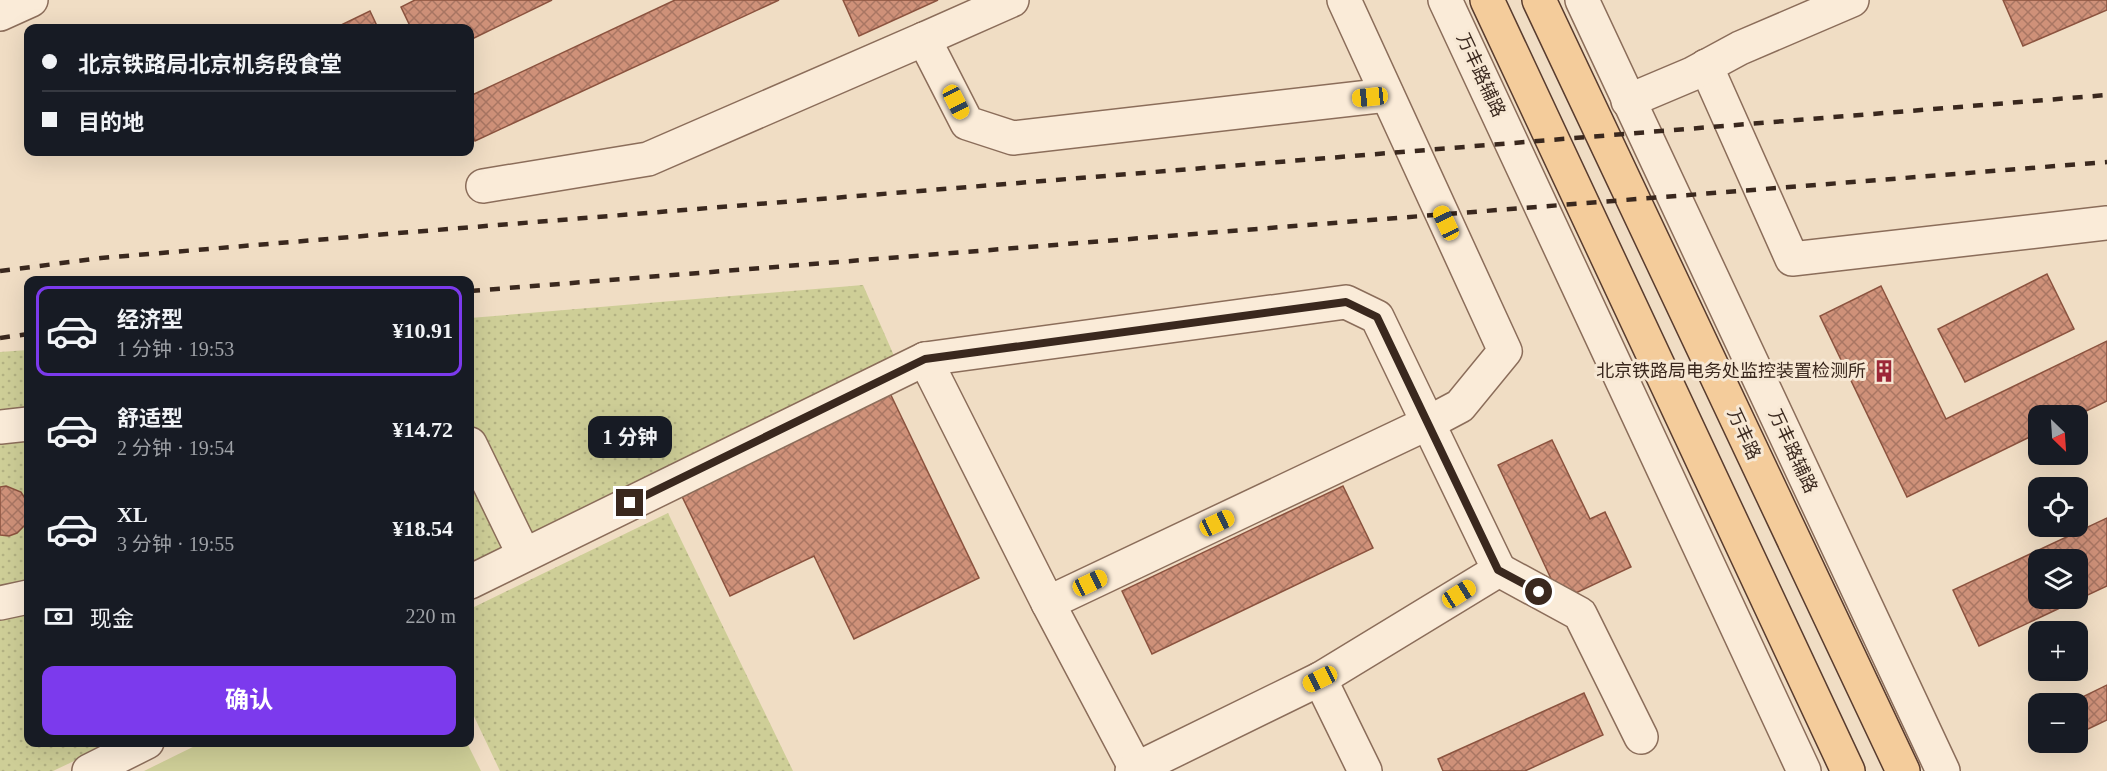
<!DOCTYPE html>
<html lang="zh">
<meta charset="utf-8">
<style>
body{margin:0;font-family:"Times New Roman","Noto Sans SC",serif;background:#20242c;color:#f1f3f6;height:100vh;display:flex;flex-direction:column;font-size:22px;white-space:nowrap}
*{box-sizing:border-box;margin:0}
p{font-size:20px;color:#9ea1a6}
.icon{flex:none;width:33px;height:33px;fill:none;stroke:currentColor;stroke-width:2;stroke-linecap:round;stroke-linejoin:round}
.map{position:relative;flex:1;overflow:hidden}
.details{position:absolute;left:24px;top:276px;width:450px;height:471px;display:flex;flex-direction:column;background:#171b24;border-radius:12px;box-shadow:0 6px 24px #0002}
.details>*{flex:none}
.banner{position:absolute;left:24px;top:24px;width:450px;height:132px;border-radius:12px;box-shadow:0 6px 24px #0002;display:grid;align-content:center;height:132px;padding:0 18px;background:#171b24}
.needle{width:39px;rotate:155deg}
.tools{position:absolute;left:2028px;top:405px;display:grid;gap:12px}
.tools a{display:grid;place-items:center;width:60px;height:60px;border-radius:12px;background:#171b24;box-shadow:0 6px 24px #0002;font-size:30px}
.end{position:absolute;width:27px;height:27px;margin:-14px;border:8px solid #3a281e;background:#fff;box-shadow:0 0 0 3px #fff}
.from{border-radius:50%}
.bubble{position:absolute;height:42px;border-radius:12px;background:#171b24;box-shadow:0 6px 24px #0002;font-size:20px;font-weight:700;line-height:42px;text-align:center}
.car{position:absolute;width:18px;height:36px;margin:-18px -9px;border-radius:8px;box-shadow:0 0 4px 2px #0007;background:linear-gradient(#f5c518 24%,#345 0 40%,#f5c518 0 76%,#345 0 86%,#f5c518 0)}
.banner b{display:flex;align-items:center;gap:21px;height:57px;font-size:22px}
.banner b+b{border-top:2px solid #363941}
.banner i{width:15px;height:15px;background:#f1f3f6}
ul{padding:10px 0 0;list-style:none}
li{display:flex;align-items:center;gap:18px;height:90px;margin:0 12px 9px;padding:0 6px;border:3px solid transparent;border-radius:12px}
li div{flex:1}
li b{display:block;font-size:22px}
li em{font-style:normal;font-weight:700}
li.selected{border-color:#7c3aed}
li>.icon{width:54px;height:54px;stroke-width:1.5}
.pay{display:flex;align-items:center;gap:15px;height:66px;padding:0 18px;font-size:22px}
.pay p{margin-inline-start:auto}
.primary-button{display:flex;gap:12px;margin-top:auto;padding:12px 18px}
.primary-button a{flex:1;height:69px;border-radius:12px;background:#7c3aed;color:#fff;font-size:24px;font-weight:700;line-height:69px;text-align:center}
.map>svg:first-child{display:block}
</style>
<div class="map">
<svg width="2107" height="771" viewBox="0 0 2107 771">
<defs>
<pattern id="grass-dots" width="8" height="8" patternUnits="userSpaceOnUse" patternTransform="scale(1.5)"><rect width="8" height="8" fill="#cece97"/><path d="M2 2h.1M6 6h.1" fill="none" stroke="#b2b182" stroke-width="1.8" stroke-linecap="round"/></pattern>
<pattern id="building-cross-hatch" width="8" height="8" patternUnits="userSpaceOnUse" patternTransform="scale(1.5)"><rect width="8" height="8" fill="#cf9179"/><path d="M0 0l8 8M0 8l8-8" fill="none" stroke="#a97663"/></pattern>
</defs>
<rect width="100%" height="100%" fill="#f0ddc4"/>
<g fill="url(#grass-dots)">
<polygon points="863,285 895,358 470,567 470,318"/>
<polygon points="28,350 28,742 112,743 53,771 0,771 0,352"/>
<polygon points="668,513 793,771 500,771 470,708 470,609"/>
</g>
<polygon fill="#cece97" points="203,742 467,743 481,771 144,771"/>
<g fill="url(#building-cross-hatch)" stroke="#8b533f" stroke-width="1.5" fill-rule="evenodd">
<polygon points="415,0 552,0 470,40 470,28 411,28 401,7"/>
<polygon points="675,0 779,0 475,141 470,130 470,96"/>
<polygon points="843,0 938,0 859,36"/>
<polygon points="2003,0 2107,0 2107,10 2023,46"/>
<polygon points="370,11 378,28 337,28 337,27"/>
<polygon points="2047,274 2074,329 1965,382 1938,329"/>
<polygon points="1881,286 1946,419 2107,341 2107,401 2076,416 2038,416 2038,433 1907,497 1820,316"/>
<polygon points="887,387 979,578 854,639 814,556 730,596 678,488"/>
<polygon points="1552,440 1590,519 1605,512 1631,567 1561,600 1498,465"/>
<polygon points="6,486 21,492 28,503 28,522 17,533 9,536 0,535 0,487"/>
<polygon points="1343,486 1373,548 1152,654 1122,591"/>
<path d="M2107,518V586L1979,646L1953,590ZM2038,560H2078V598H2038Z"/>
<polygon points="2107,685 2107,720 2086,730 2078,713 2078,704 2072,702"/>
<polygon points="1584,693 1603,735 1525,771 1443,771 1438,759"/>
</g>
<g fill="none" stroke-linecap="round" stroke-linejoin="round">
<g stroke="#8b6d5a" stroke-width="36">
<g id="minor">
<polyline points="1012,0 924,39 967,123 1013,138 1387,95"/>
<polyline points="1445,0 1804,771"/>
<polyline points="1582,0 1943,771"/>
<polyline points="0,14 31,0"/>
<polyline points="1706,66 1792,259 2107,223"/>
<polyline points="1628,101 1692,74 1740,48 1852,0"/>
<polyline points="483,186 648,159 924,39"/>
<polygon points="1346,302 1377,317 1428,423 1048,603 925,359"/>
<polyline points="0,427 28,424"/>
<polyline points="470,444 524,555"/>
<polyline points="1499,570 1580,614 1641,737"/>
<polyline points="470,582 925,359"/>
<polyline points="0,603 28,597"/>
<polyline points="1048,603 1136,769"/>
<polyline points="1320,679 1365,771"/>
<polyline points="89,771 147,742"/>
<polyline points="1132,771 1320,679 1499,570 1428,423 1460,406 1505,351 1344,0"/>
</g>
</g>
<g stroke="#593c2e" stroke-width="36">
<g id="major">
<polyline points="1487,0 1848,771"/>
<polyline points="1539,0 1903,771"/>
</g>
</g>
<use href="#minor" stroke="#faebd8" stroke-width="33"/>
<use href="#major" stroke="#f4cc9b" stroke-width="33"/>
<g stroke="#3a281e" stroke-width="4.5" stroke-dasharray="10 10" stroke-linecap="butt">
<polyline points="0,271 101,258 387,234 2107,95"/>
<polyline points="470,291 2107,162"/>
<polyline points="0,338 28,334"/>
</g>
</g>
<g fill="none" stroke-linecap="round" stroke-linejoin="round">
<polyline stroke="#3a281e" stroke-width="8" points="630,503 925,359 1346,302 1377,317 1498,570 1539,592"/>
</g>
<defs>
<g id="building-bare" transform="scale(1.8)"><path d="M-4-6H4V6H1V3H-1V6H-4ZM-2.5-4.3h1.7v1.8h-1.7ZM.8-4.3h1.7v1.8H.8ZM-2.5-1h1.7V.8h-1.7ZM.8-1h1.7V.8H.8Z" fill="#9c2737" stroke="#f7e8d4" stroke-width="2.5" paint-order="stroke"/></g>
</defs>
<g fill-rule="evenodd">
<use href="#building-bare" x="1884" y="371"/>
</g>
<g text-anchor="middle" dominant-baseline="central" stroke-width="6" stroke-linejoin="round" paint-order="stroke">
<g font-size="18" fill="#3a281e" stroke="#f7e8d4">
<text transform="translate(1481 75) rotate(65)">万丰路辅路</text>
<text transform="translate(1744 434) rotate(65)">万丰路</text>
<text transform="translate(1793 451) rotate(65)">万丰路辅路</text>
</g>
<g font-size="18" fill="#3a281e" stroke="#f7e8d4" text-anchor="end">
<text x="1866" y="371">北京铁路局电务处监控装置检测所</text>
</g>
</g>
</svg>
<div class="tools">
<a><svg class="needle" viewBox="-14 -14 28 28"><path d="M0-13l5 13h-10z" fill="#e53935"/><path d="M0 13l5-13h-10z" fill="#9ea1a6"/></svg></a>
<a><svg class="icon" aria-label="locate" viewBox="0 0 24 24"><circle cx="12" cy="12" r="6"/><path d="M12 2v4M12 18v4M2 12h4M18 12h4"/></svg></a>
<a><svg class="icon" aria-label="layers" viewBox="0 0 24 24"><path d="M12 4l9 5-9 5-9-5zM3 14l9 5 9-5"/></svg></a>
<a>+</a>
<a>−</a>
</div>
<i class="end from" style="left:1539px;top:592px"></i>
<i class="end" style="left:630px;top:503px"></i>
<div class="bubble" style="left:588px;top:416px;width:84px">1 分钟</div>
<i class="car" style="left:1370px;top:97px;rotate:264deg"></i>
<i class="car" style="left:956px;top:102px;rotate:153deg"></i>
<i class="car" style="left:1446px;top:223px;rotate:335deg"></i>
<i class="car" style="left:1217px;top:523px;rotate:65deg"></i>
<i class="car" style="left:1090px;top:583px;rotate:65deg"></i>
<i class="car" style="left:1459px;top:594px;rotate:58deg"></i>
<i class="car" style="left:1320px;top:679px;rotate:244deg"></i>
<div class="banner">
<b><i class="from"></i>北京铁路局北京机务段食堂</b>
<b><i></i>目的地</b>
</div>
<section class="details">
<ul>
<li class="selected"><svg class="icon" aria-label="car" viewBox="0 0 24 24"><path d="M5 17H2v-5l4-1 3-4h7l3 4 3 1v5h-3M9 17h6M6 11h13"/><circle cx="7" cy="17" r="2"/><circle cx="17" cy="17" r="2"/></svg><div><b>经济型</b><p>1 分钟 · 19:53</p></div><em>¥10.91</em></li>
<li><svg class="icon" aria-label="car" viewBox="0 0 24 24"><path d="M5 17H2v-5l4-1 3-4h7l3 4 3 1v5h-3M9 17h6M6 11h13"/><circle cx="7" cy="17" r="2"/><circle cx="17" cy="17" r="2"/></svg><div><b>舒适型</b><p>2 分钟 · 19:54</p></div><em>¥14.72</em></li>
<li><svg class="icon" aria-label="car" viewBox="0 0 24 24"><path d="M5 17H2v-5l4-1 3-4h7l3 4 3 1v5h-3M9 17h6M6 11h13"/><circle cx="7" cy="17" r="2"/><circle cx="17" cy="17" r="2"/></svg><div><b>XL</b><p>3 分钟 · 19:55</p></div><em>¥18.54</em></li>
</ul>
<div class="pay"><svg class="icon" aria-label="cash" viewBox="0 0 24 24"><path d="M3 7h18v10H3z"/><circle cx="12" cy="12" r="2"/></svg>现金<p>220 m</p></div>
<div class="primary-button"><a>确认</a></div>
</section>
</div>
